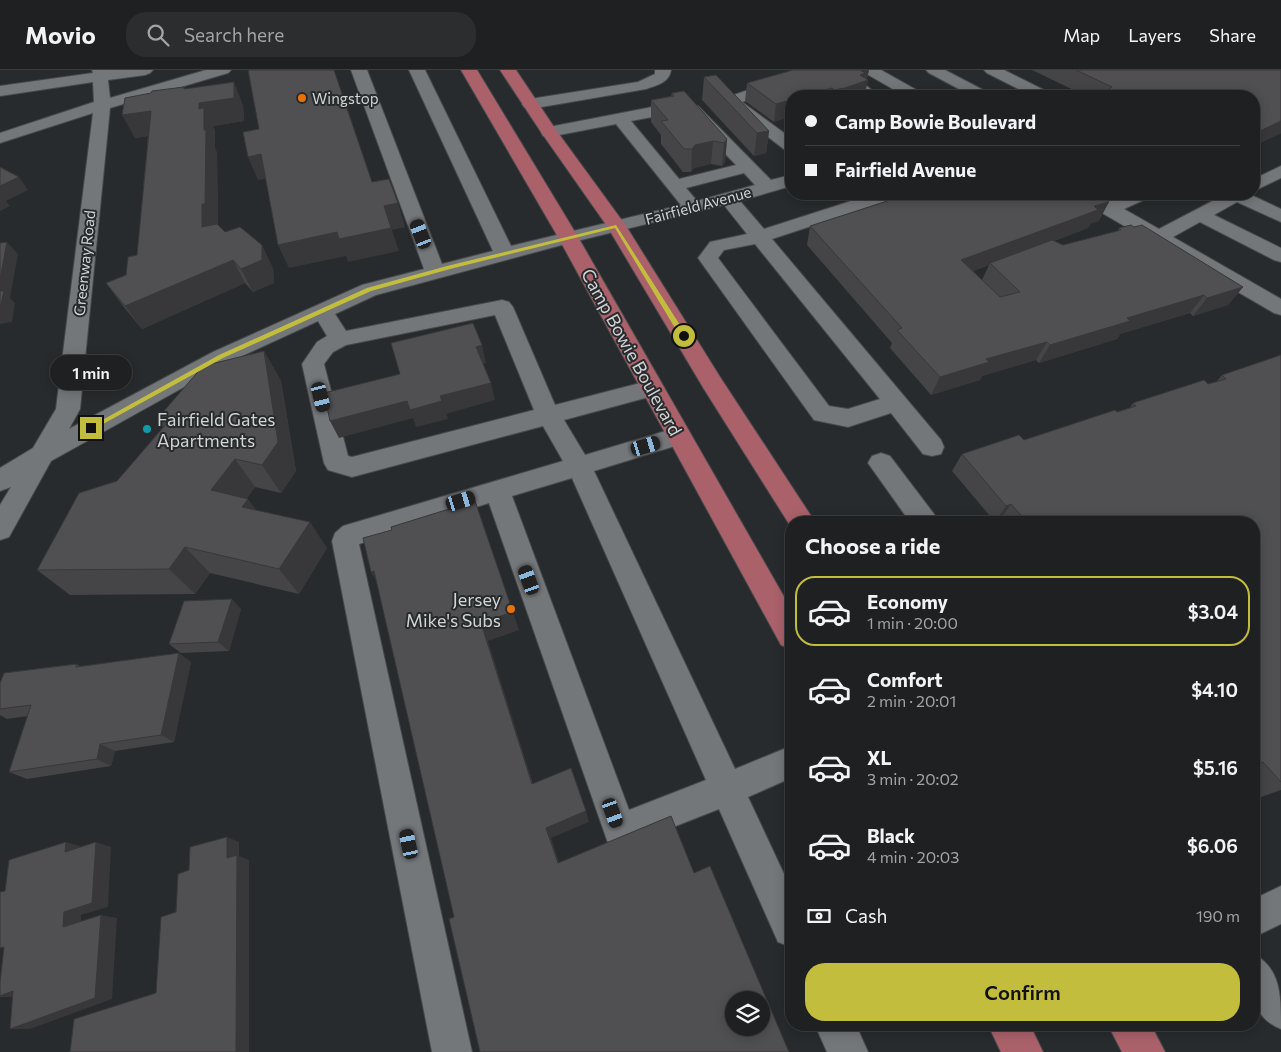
<!DOCTYPE html>
<meta charset="utf-8">
<style>
body{margin:0;font-family:Commissioner,sans-serif;background:#2b2d2f;color:#f1f3f6;height:100vh;display:flex;flex-direction:column;font-size:19px;white-space:nowrap}
*{box-sizing:border-box;margin:0}
p{font-size:16px;color:#a1a3a5}
.icon{flex:none;width:28px;height:28px;fill:none;stroke:currentColor;stroke-width:2;stroke-linecap:round;stroke-linejoin:round}
.map{position:relative;flex:1;overflow:hidden}
.side{position:absolute;left:785px;top:446px;width:475px;height:515px;display:flex;flex-direction:column;background:#1e2022;border-radius:20px;box-shadow:0 2px 12px #0003,0 0 0 1px #3c3e40}
.side>*{flex:none}
.top-card{position:absolute;left:785px;top:20px;width:475px;height:110px;border-radius:20px;box-shadow:0 2px 12px #0003,0 0 0 1px #3c3e40;display:grid;align-content:center;height:110px;padding:0 20px;background:#1e2022}
.controls{position:absolute;left:725px;top:921px;display:grid;gap:10px}
.controls a{display:grid;place-items:center;width:45px;height:45px;border-radius:50%;background:#1e2022;box-shadow:0 2px 12px #0003,0 0 0 1px #3c3e40;font-size:25px}
.end{position:absolute;width:22px;height:22px;margin:-11px;border:6px solid #c3bd3e;background:#111;box-shadow:0 0 0 2px #111}
.from{border-radius:50%}
.bubble{position:absolute;height:35px;border-radius:18px;background:#1e2022;box-shadow:0 2px 12px #0003,0 0 0 1px #3c3e40;font-size:16px;font-weight:600;line-height:35px;text-align:center}
.car{position:absolute;width:15px;height:30px;margin:-15px -8px;border-radius:6px;box-shadow:0 0 4px 1px #0007;background:linear-gradient(#222 24%,#8ab4d8 0 40%,#222 0 76%,#8ab4d8 0 86%,#222 0)}
.top-card b{display:flex;align-items:center;gap:18px;height:48px;font-size:19px}
.top-card b+b{border-top:1px solid #3c3e40}
.top-card i{width:12px;height:12px;background:#f1f3f6}
ul{padding:0;list-style:none}
li{display:flex;align-items:center;gap:15px;height:70px;margin:0 10px 8px;padding:0 10px;border:2px solid transparent;border-radius:20px}
li div{flex:1}
li b{display:block;font-size:19px}
li em{font-style:normal;font-weight:600}
li.selected{border-color:#c3bd3e}
li>.icon{width:45px;height:45px;stroke-width:1.5}
h2{padding:0 20px;font-size:22px;line-height:60px}
.pay{display:flex;align-items:center;gap:12px;height:55px;padding:0 20px;font-size:19px}
.pay p{margin-inline-start:auto}
.primary-button{display:flex;gap:10px;margin-top:auto;padding:10px 20px}
.primary-button a{flex:1;height:58px;border-radius:20px;background:#c3bd3e;color:#111;font-size:20px;font-weight:600;line-height:58px;text-align:center}
header{display:flex;align-items:center;gap:30px;box-sizing:border-box;height:70px;padding:0 25px;background:#1e2022;border-bottom:1px solid #3c3e40}
header strong{font-size:24px}
nav{display:flex;gap:28px;margin-inline-start:auto;font-size:18px}
.search{width:350px;height:45px;background:#2b2d2f;display:flex;align-items:center;gap:12px;box-sizing:border-box;padding:0 18px;border-radius:20px;color:#a1a3a5;font-size:19px}
.map>svg:first-child{display:block}
</style>
<header>
<strong>Movio</strong>
<div class="search"><svg class="icon" aria-label="search" viewBox="0 0 24 24"><circle cx="10" cy="10" r="6"/><path d="M15 15l6 6"/></svg>Search here</div>
<nav><a>Map</a><a>Layers</a><a>Share</a></nav>
</header>
<div class="map">
<svg width="1281" height="982" viewBox="0 0 1281 982">
<rect width="100%" height="100%" fill="#282b2d"/>
<g fill="none" stroke-linecap="round" stroke-linejoin="round">
<g stroke="#47494a" stroke-width="2">
<g id="minor">
<path d="M92,0H153L150,3L145,5L108,10L110,28L206,0H231L228,3L110,38L80,339L69,359L213,282L362,215L424,199L351,0H367L442,194L493,181L409,0H425L511,176L681,135L616,54L549,67L543,66L541,62L543,58L549,57L673,33L698,36L771,110L791,105V116L740,131L764,159L873,124H899L896,128L772,169L941,370L944,377L941,384L932,386L923,384L891,343L848,357L814,350L698,188L710,172L747,164L724,135L573,172L376,225L335,244L346,261L502,230L509,232L513,237L555,335L652,310L660,312L664,318L660,324L564,350L585,385L679,357L688,360L691,366L688,372L594,401L735,699L791,676V708L748,727L791,819V877L778,872L719,739L620,778L608,773L489,433L359,474L472,982H432L332,471L335,463L343,456L563,391L543,356L352,407L328,400L324,393L302,294L317,272L327,266L318,251L229,292L51,391L9,467L0,470V435L11,417L0,421V398L33,378L56,339L93,43L0,73V63L94,32L93,12L0,26V16L93,3ZM673,43L687,44L736,95L679,109L631,51ZM744,103L755,115L697,131L686,118ZM755,174L880,329L848,339L829,336L718,188L724,180ZM495,245L534,340L352,387L348,386L324,294L333,282L346,275ZM572,408L706,710L629,740L512,426Z"/>
<path d="M655,0H671C669,13 657,15 646,19L530,39L524,37L522,34L524,31L530,29L638,12L655,4Z"/>
<polygon points="806,0 829,0 826,3 742,32 791,68 791,81 785,80 727,35 726,30 728,27"/>
<polygon points="862,0 881,0 922,23 924,26 905,26 865,3"/>
<polygon points="926,0 945,0 989,23 991,26 972,26 929,3"/>
<polygon points="984,0 1004,0 1050,23 1052,26 1032,26 987,3"/>
<polygon points="857,10 862,12 879,26 862,26 849,15 852,12"/>
<polygon points="1281,96 1281,108 1254,121 1254,109"/>
<polygon points="1075,124 1097,124 1110,131 1127,124 1151,124 1148,128 1124,139 1159,159 1226,124 1249,124 1281,139 1281,152 1237,132 1214,145 1281,178 1281,192 1274,190 1200,152 1173,167 1281,229 1281,245 1274,243 1102,143 1078,128"/>
<polygon points="881,383 890,386 934,444 938,452 910,452 868,393 872,386"/>
<polygon points="1281,816 1281,854 1254,867 1254,829"/>
<path d="M1254,884C1281,899 1281,926 1281,959C1247,945 1252,916 1254,884Z"/>
<polygon points="815,955 856,955 868,982 827,982"/>
</g>
</g>
<g stroke="#47494a" stroke-width="2">
<g id="major">
<polygon points="461,0 477,0 578,167 791,539 791,579 781,575 558,167"/>
<polygon points="500,0 516,0 556,60 626,156 720,307 815,452 791,452 791,457 704,319 607,156 541,62"/>
<polygon points="988,955 1030,955 1043,982 1001,982"/>
<polygon points="1108,955 1151,955 1165,982 1122,982"/>
</g>
</g>
<use href="#minor" fill="#74777a" fill-rule="evenodd"/>
<use href="#major" fill="#aa616a" fill-rule="evenodd"/>
</g>
<g fill="#454447" fill-rule="evenodd">
<polygon points="793,0 869,0 867,9 868,10 864,26 791,26 774,52 745,31 747,13"/>
<polygon points="1032,0 1281,0 1281,63 1254,76 1254,26 1086,26"/>
<polygon points="704,7 769,61 766,83 754,86 702,30"/>
<polygon points="184,17 186,19 243,35 244,51 213,56 215,61 215,78 217,83 218,155 225,162 273,198 274,213 253,222 245,213 142,259 123,236 106,213 126,205 137,185 148,66 135,68 151,23"/>
<polygon points="672,23 727,69 725,92 722,96 711,94 694,98 691,102 683,102 661,74 661,65 651,52 651,30 671,26"/>
<path d="M1099,151L1091,153L1088,158L1054,171L1063,175L1118,161L1119,158L1134,157L1243,217L1228,235L1193,246L1190,243L1120,264L1117,269L1039,293L1036,290L982,306L980,310L931,325L890,278L892,273L807,175L810,156ZM989,195L982,210L973,201Z"/>
<polygon points="264,281 281,311 296,401 281,423 255,417 247,428 256,440 327,478 299,524 210,503 195,524 70,525 37,500 117,411 163,357 157,349"/>
<polygon points="1281,285 1281,720 1261,727 1254,719 1254,452 1002,452 1000,450 995,452 952,401 962,384 1024,370 1117,342 1129,339 1133,333 1216,312 1222,305"/>
<polygon points="241,539 229,581 181,583 169,574"/>
<polygon points="191,592 174,672 115,681 111,696 27,709 9,702 28,646 7,649 0,645 0,613 76,594 80,596"/>
</g>
<g fill="#383739">
<polygon points="858,0 869,0 866,11 868,10 864,26 833,26 834,20"/>
<polygon points="234,12 243,35 244,51 213,56 215,61 215,78 217,83 218,157 202,157 204,60 199,39 199,33"/>
<polygon points="832,18 830,26 803,26"/>
<polygon points="791,30 791,47 774,52 776,34"/>
<polygon points="151,41 163,64 135,68 122,45"/>
<polygon points="1281,51 1281,63 1254,76 1254,64"/>
<polygon points="769,61 766,83 754,86 757,63"/>
<polygon points="727,69 725,92 722,96 724,73"/>
<polygon points="713,71 711,94 694,98 691,102 692,79 695,75"/>
<polygon points="261,84 271,108 258,110 248,87"/>
<polygon points="19,107 28,120 6,131 10,136 0,141 0,116"/>
<polygon points="1109,132 1099,151 1091,153 1088,158 991,194 990,193 989,195 953,208 961,190 1094,136"/>
<polygon points="398,133 405,157 392,160 399,181 348,192 346,186 289,198 278,175 384,136"/>
<polygon points="7,172 18,184 10,228 15,233 12,252 0,254 0,210"/>
<polygon points="262,175 273,198 274,213 253,222 241,199"/>
<polygon points="233,190 245,213 142,259 125,236"/>
<polygon points="1243,217 1228,235 1193,246 1207,228"/>
<polygon points="1204,225 1190,243 1120,264 1117,269 1039,293 1050,275 1127,248"/>
<polygon points="1047,272 1036,290 982,306 980,310 931,325 940,307 986,289"/>
<polygon points="482,275 486,293 480,295 476,277"/>
<polygon points="264,281 281,311 296,401 281,423 262,395"/>
<polygon points="491,313 495,330 446,344 440,326"/>
<polygon points="407,331 442,331 448,349 416,357 413,348 339,368 330,351"/>
<polygon points="235,389 255,417 233,448 211,420"/>
<polygon points="248,429 268,456 242,437"/>
<polygon points="1011,434 1000,450 995,452 1006,436"/>
<polygon points="310,452 327,478 299,524 279,499"/>
<polygon points="185,477 210,503 195,524 169,499"/>
<polygon points="374,501 382,521 371,502"/>
<polygon points="232,529 241,539 229,581 218,572"/>
<polygon points="513,542 519,560 488,571 537,726 532,714 481,553"/>
<polygon points="179,583 191,592 174,672 161,665"/>
<polygon points="100,674 115,681 111,696 97,689"/>
<polygon points="586,741 589,752 551,768 562,801 558,793 546,758"/>
<polygon points="227,767 239,772 239,786 249,790 249,982 236,982 227,788"/>
<polygon points="66,772 83,777 65,782"/>
<polygon points="96,772 111,777 108,837 81,845 81,860 63,857 64,842"/>
<polygon points="101,845 117,848 112,929 30,959 10,959"/>
<polygon points="13,921 19,927 0,927 0,926"/>
</g>
<g fill="#504f52" stroke="#383739" fill-rule="evenodd">
<polygon points="248,0 334,0 372,112 389,109 398,133 384,136 391,158 339,169 337,162 278,175 261,84 248,87 243,62 259,59"/>
<polygon points="793,0 860,0 865,3 860,5 868,10 845,18 834,20 832,18 803,26 791,26 791,30 776,34 747,13"/>
<polygon points="1076,0 1281,0 1281,51 1254,64 1254,26 1125,26 1109,19 1112,17"/>
<polygon points="716,5 769,61 757,63 704,7"/>
<polygon points="234,12 234,28 199,33 199,39 204,38 204,60 206,60 205,134 202,134 202,157 217,154 225,162 240,157 262,175 262,190 241,199 233,190 125,236 106,213 126,205 128,187 137,185 151,41 122,45 125,28 151,23 152,21 184,17 184,19"/>
<polygon points="684,21 727,69 724,73 713,71 695,75 692,79 684,79 661,51 668,50 651,30 674,26 672,23"/>
<polygon points="0,97 19,107 0,116"/>
<polygon points="909,124 1096,124 1109,132 1094,136 1098,140 961,190 1000,227 1020,222 990,193 1052,170 1063,175 1121,160 1119,158 1131,155 1134,157 1142,155 1243,217 1207,228 1204,225 1127,248 1130,251 1050,275 1047,272 986,289 989,292 940,307 897,260 902,258 810,156"/>
<polygon points="7,172 0,210 0,173"/>
<polygon points="0,221 4,221 0,239"/>
<polygon points="473,253 482,275 476,277 491,313 440,326 442,331 410,340 407,331 330,351 324,323 400,304 391,273"/>
<polygon points="264,281 278,372 262,395 235,389 211,420 248,429 242,437 310,452 279,499 185,477 169,499 37,500 79,423 117,411 168,352 157,349 203,296"/>
<polygon points="1281,285 1281,712 1263,692 1254,697 1254,452 1027,452 1011,434 1006,436 962,384 1019,365 1024,370 1115,340 1117,342 1136,336 1133,333 1204,310 1208,314 1226,309 1222,305"/>
<path d="M475,431L513,542L481,553L532,714L571,698L586,741L546,758L558,793L671,746L694,803L710,796L789,982H480L449,849L454,847L374,501L371,502L363,468L392,460L391,457ZM734,930H761V958H734Z"/>
<polygon points="232,529 218,572 169,574 184,531"/>
<polygon points="179,583 161,665 100,674 97,689 9,702 31,635 0,639 0,613 4,603 76,594 76,597"/>
<polygon points="227,767 227,788 237,785 236,982 70,982 74,949 156,923 161,847 176,842 178,804 189,800 190,777"/>
<polygon points="66,772 65,782 96,772 92,833 64,842 63,857 101,845 95,928 10,959 13,921 0,926 0,912 4,877 0,878 0,822 5,821 9,790"/>
</g>
<polygon fill="#c3bd3e" points="616,155 687,266 686,268 681,268 615,158 450,199 371,221 223,288 94,359 88,358 219,285 367,218 447,196"/>
<g fill="#e8710a" stroke="#282b2d" stroke-width="2">
<circle cx="302" cy="28" r="5"/>
<circle cx="511" cy="539" r="5"/>
</g>
<circle fill="#0f9aa8" stroke="#282b2d" stroke-width="2" cx="147" cy="359" r="5"/>
<g text-anchor="middle" dominant-baseline="central" stroke-width="4" stroke-linejoin="round" paint-order="stroke">
<g font-size="15" fill="#d1d3d4" stroke="#282b2d" text-anchor="start">
<text x="312" y="28">Wingstop</text>
</g>
<g font-size="15" fill="#d1d3d4" stroke="#282b2d">
<text transform="translate(698 135) rotate(-15)">Fairfield Avenue</text>
<text transform="translate(84 193) rotate(-84)">Greenway Road</text>
</g>
<g font-size="18" fill="#d1d3d4" stroke="#282b2d">
<text transform="translate(632 282) rotate(61)">Camp Bowie Boulevard</text>
</g>
<g font-size="18" fill="#d1d3d4" stroke="#282b2d" text-anchor="start">
<text x="157" y="349">Fairfield Gates<tspan x="157" dy="21">Apartments</tspan></text>
<text x="501" y="529" text-anchor="end">Jersey<tspan x="501" dy="21">Mike's Subs</tspan></text>
</g>
</g>
</svg>
<div class="controls">
<a><svg class="icon" aria-label="layers" viewBox="0 0 24 24"><path d="M12 4l9 5-9 5-9-5zM3 14l9 5 9-5"/></svg></a>
</div>
<i class="end from" style="left:684px;top:266px"></i>
<i class="end" style="left:91px;top:358px"></i>
<div class="bubble" style="left:50px;top:285px;width:82px">1 min</div>
<i class="car" style="left:421px;top:164px;rotate:339deg"></i>
<i class="car" style="left:321px;top:327px;rotate:166deg"></i>
<i class="car" style="left:646px;top:376px;rotate:73deg"></i>
<i class="car" style="left:461px;top:431px;rotate:73deg"></i>
<i class="car" style="left:529px;top:510px;rotate:340deg"></i>
<i class="car" style="left:613px;top:743px;rotate:160deg"></i>
<i class="car" style="left:409px;top:774px;rotate:348deg"></i>
<div class="top-card">
<b><i class="from"></i>Camp Bowie Boulevard</b>
<b><i></i>Fairfield Avenue</b>
</div>
<section class="side">
<h2>Choose a ride</h2>
<ul>
<li class="selected"><svg class="icon" aria-label="car" viewBox="0 0 24 24"><path d="M5 17H2v-5l4-1 3-4h7l3 4 3 1v5h-3M9 17h6M6 11h13"/><circle cx="7" cy="17" r="2"/><circle cx="17" cy="17" r="2"/></svg><div><b>Economy</b><p>1 min · 20:00</p></div><em>$3.04</em></li>
<li><svg class="icon" aria-label="car" viewBox="0 0 24 24"><path d="M5 17H2v-5l4-1 3-4h7l3 4 3 1v5h-3M9 17h6M6 11h13"/><circle cx="7" cy="17" r="2"/><circle cx="17" cy="17" r="2"/></svg><div><b>Comfort</b><p>2 min · 20:01</p></div><em>$4.10</em></li>
<li><svg class="icon" aria-label="car" viewBox="0 0 24 24"><path d="M5 17H2v-5l4-1 3-4h7l3 4 3 1v5h-3M9 17h6M6 11h13"/><circle cx="7" cy="17" r="2"/><circle cx="17" cy="17" r="2"/></svg><div><b>XL</b><p>3 min · 20:02</p></div><em>$5.16</em></li>
<li><svg class="icon" aria-label="car" viewBox="0 0 24 24"><path d="M5 17H2v-5l4-1 3-4h7l3 4 3 1v5h-3M9 17h6M6 11h13"/><circle cx="7" cy="17" r="2"/><circle cx="17" cy="17" r="2"/></svg><div><b>Black</b><p>4 min · 20:03</p></div><em>$6.06</em></li>
</ul>
<div class="pay"><svg class="icon" aria-label="cash" viewBox="0 0 24 24"><path d="M3 7h18v10H3z"/><circle cx="12" cy="12" r="2"/></svg>Cash<p>190 m</p></div>
<div class="primary-button"><a>Confirm</a></div>
</section>
</div>
